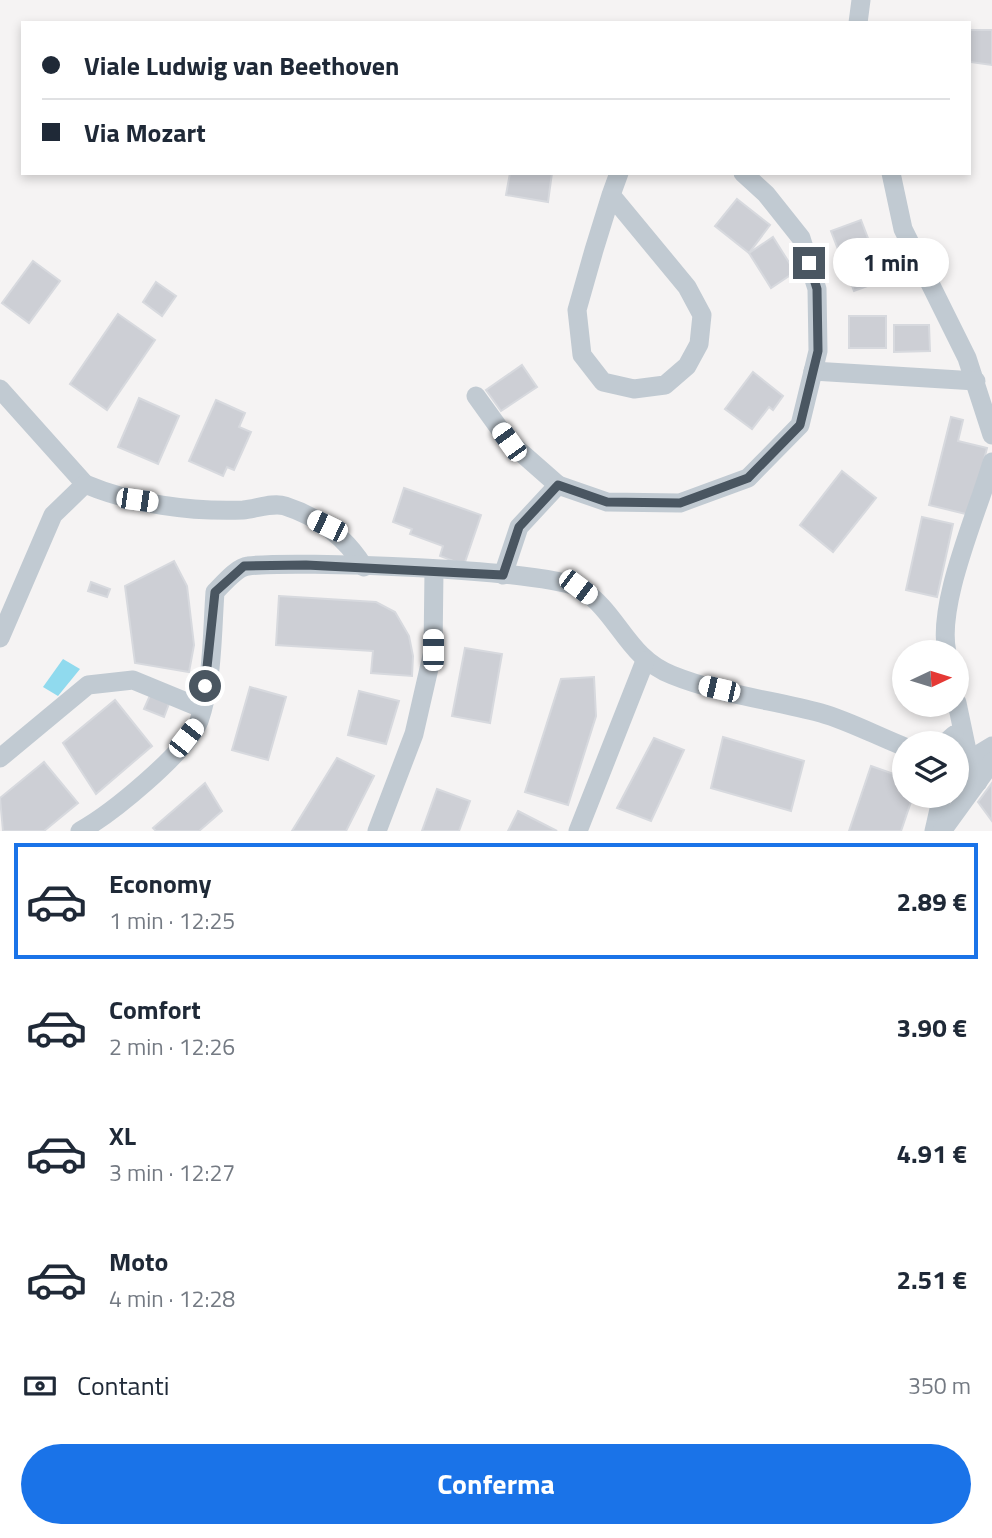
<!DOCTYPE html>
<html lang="it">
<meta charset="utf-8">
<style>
body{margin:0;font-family:"Titillium Web",sans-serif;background:#f6f6f7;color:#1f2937;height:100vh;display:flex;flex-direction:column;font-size:26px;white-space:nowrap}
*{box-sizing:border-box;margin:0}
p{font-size:23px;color:#747a83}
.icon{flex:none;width:38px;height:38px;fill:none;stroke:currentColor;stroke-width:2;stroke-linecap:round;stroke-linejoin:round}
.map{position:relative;height:831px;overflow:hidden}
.sheet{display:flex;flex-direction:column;background:#fff;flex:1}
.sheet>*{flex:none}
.top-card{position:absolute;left:21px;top:21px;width:950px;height:154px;border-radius:0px;box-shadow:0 4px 10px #0003;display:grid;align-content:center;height:154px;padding:0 21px;background:#fff}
.needle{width:46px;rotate:86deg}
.buttons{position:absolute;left:892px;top:640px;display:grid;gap:14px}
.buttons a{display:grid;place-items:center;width:77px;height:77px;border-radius:50%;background:#fff;box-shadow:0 4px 10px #0003;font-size:35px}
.end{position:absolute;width:32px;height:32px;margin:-16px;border:9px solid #4a5661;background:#fff;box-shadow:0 0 0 4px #fff}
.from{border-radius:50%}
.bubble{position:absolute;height:49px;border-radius:24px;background:#fff;box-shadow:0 4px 10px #0003;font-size:23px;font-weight:700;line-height:49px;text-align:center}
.car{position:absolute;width:21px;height:42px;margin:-21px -10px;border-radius:9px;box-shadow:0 0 5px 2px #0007;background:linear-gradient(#fff 24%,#345 0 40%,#fff 0 76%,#345 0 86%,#fff 0)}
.top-card b{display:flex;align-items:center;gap:24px;height:66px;font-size:26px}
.top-card b+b{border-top:2px solid #e0e1e3}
.top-card i{width:18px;height:18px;background:#1f2937}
ul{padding:12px 0 0;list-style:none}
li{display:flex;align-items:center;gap:21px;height:116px;margin:0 14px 10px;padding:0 7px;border:4px solid transparent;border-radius:0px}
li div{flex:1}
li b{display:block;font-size:26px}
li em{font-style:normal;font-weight:700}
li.on{border-color:#1a73e8}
li>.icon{width:63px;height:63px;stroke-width:1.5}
.pay{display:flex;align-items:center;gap:18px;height:77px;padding:0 21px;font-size:26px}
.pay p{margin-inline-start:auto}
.button{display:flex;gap:14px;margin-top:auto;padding:14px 21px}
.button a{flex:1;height:80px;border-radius:42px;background:#1a73e8;color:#fff;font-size:28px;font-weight:700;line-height:80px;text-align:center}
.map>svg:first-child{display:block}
</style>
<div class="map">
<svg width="992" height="831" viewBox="0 0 992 831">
<rect width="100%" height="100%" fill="#f5f3f3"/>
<polygon fill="#90daee" points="63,659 80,669 58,696 43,687"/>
<g fill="#cdcfd5" stroke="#d7d9de" stroke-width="2">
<polygon points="970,30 992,30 992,65 970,62"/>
<polygon points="510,173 552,173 548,202 506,195"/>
<polygon points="737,199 770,225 749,253 715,226"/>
<polygon points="861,220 884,280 854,291 831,231"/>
<polygon points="773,237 795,272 771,288 749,253"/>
<polygon points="33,261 60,281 29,323 2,303"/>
<polygon points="156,282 176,296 162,316 143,302"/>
<polygon points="118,314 155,340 107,410 70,384"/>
<rect x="849" y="316" width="37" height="32"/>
<polygon points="894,325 929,325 930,351 894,352"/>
<polygon points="522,365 537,387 501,411 486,390"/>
<polygon points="753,372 783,396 773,410 769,407 752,429 725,409"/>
<polygon points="139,398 179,416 158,464 118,447"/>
<polygon points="216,400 245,413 239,427 251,432 234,470 227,467 223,476 189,461"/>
<polygon points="951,417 963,420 958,441 987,448 970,515 929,505"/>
<polygon points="842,471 876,498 833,552 800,525"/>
<polygon points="404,488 481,515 464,565 440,556 443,546 410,534 412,529 393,522"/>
<polygon points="922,517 953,524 937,597 906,590"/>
<polygon points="174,561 187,586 194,645 189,672 135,663 125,586"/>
<polygon points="91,582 110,589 107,597 88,591"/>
<polygon points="279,596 376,602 395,612 409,636 413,656 412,676 371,673 373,651 276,645"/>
<polygon points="465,648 502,654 490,723 452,716"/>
<polygon points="594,677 596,716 568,805 525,792 561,679"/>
<polygon points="250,687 286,697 268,760 232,750"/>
<polygon points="359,691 399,701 386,744 348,735"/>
<polygon points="151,693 170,701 164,717 144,709"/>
<polygon points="115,700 152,746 96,794 63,743"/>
<polygon points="723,737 804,761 791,811 711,788"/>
<polygon points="654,738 684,750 651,821 617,808"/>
<polygon points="337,758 374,776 346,831 292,831"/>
<polygon points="44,762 78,803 44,831 3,831 0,798"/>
<polygon points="871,766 905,778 905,796 913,796 901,831 849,831"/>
<polygon points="205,783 222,811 199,831 156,831 153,828"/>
<polygon points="992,783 992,821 978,802"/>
<polygon points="437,789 470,801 459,831 422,831"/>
<polygon points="518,811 557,831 508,831"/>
</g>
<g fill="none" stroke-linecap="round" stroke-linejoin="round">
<g stroke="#c1cad2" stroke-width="19">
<polyline points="858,23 861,0"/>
<polyline points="891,173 903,229 967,358 992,435"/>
<polyline points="611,195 687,287 702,315 699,344 687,366 665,385 634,389 603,382 582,355 577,310 594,250 611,195 619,173"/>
<polyline points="813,371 976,381"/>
<polyline points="0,389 85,484"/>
<polyline points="476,396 509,442 558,485"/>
<polyline points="503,575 519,527 558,485 607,502 680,503 748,478 800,425 818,351 817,289 801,238 766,194 743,173"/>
<path d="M0,638L53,515L85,484C132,504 191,512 243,510C256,509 273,502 285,506C319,517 346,538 364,567"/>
<path d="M947,653C936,604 978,512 992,462"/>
<polyline points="957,703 969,760 977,770 978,782"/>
<polyline points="944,744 954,735"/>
<polyline points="0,758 88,685 133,680 201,708"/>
<polyline points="959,758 969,760 992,746"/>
<path d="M80,831C111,814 186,753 199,721C213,681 212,633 215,592C223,584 237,567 248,566C293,560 549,569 581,589C619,613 626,657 672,675C719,694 772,700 821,713C849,721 877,736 905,747"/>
<polyline points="377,831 414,734 433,651 434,571"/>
<polyline points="578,831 645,661"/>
<polyline points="934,831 942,796"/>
<polyline points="942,831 992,762"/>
</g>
</g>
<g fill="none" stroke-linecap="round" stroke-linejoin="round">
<polyline stroke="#4a5661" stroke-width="9" points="205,686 215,592 244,566 306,565 503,575 519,527 558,485 607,502 680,503 748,478 800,425 818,351 817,289 809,263"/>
</g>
</svg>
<div class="buttons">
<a><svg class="needle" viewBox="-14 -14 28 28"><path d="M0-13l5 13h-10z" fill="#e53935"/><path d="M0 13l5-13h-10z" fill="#747a83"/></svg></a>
<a><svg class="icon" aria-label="layers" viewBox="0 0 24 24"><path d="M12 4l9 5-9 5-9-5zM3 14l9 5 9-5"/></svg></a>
</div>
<i class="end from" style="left:205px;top:686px"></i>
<i class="end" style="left:809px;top:263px"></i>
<div class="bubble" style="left:833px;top:238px;width:116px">1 min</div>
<i class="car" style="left:509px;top:442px;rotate:324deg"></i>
<i class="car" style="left:137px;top:500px;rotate:98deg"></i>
<i class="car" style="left:327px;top:526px;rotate:296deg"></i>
<i class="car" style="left:578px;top:587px;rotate:127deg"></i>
<i class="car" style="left:433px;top:650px;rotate:0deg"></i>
<i class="car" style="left:719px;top:689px;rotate:283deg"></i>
<i class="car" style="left:186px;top:738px;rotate:38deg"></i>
<div class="top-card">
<b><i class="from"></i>Viale Ludwig van Beethoven</b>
<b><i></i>Via Mozart</b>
</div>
</div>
<section class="sheet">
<ul>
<li class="on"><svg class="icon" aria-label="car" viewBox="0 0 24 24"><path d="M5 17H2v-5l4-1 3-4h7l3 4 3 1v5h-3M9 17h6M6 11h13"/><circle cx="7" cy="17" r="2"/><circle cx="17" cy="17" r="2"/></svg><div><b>Economy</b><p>1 min · 12:25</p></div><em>2.89 €</em></li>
<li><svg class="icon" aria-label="car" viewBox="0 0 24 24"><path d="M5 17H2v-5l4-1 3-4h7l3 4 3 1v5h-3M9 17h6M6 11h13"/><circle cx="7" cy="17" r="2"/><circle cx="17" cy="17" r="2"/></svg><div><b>Comfort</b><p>2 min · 12:26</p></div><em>3.90 €</em></li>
<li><svg class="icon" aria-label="car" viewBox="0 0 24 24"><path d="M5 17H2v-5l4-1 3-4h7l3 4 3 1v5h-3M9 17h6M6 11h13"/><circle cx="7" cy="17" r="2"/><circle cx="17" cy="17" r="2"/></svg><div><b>XL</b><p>3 min · 12:27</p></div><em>4.91 €</em></li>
<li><svg class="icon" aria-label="car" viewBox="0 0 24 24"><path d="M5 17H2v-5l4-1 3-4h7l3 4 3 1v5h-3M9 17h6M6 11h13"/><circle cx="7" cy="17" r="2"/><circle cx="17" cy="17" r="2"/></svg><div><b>Moto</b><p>4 min · 12:28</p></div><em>2.51 €</em></li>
</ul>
<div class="pay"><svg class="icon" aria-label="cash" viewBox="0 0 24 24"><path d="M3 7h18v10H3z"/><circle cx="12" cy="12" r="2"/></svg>Contanti<p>350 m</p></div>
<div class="button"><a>Conferma</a></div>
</section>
